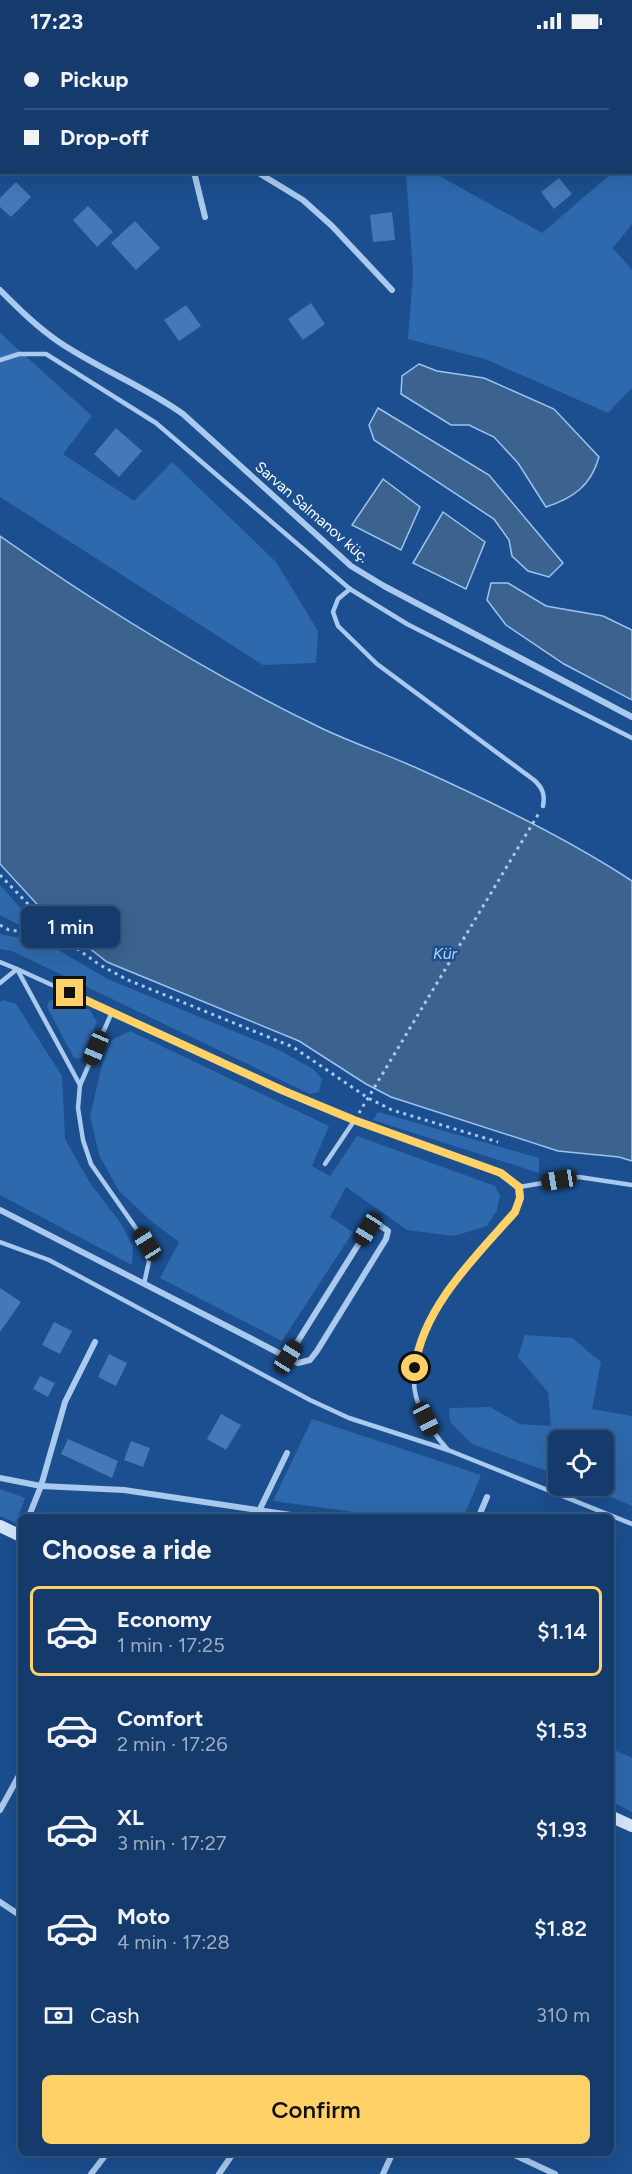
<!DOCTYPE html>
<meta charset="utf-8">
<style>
body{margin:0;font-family:Figtree,sans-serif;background:#214673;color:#f1f3f6;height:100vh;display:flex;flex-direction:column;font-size:22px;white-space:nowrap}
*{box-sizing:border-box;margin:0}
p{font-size:20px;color:#9dadc1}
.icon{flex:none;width:33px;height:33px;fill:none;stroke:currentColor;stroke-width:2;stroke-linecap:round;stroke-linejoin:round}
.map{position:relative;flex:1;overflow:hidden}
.sheet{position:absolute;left:18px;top:1472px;width:596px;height:642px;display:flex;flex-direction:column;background:#143b6b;border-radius:9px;box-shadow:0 6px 24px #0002,0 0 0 2px #33557e}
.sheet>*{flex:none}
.top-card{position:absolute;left:0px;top:0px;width:633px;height:132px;box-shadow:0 6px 24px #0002,0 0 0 2px #33557e;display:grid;align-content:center;height:132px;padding:0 24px;background:#143b6b}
.buttons{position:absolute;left:548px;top:1388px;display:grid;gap:12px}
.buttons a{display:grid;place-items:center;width:66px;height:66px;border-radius:9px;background:#143b6b;box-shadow:0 6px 24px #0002,0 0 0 2px #33557e;font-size:30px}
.end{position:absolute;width:27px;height:27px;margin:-14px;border:8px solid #ffd166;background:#111;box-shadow:0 0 0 3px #111}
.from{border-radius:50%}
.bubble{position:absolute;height:42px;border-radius:9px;background:#143b6b;box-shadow:0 6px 24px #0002,0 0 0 2px #33557e;font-size:20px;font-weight:600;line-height:42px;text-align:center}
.car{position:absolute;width:18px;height:36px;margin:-18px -9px;border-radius:8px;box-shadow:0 0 4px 2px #0007;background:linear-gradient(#222 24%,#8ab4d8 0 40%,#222 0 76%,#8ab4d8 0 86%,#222 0)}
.top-card b{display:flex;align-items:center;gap:21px;height:57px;font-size:22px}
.top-card b+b{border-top:2px solid #33557e}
.top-card i{width:15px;height:15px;background:#f1f3f6}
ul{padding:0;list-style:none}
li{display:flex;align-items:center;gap:18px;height:90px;margin:0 12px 9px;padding:0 12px;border:3px solid transparent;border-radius:9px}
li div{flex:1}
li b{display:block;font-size:22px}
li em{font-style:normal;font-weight:600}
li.on{border-color:#ffd166}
li>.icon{width:54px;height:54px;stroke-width:1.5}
h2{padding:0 24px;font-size:27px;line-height:72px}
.pay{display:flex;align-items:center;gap:15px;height:66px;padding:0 24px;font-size:22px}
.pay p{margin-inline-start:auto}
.action{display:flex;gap:12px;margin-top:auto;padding:12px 24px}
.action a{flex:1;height:69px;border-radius:9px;background:#ffd166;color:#111;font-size:24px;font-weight:600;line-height:69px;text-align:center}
.status{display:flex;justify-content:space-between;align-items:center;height:42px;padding:0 30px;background:#143b6b;direction:ltr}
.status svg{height:16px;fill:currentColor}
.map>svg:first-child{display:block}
</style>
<div class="status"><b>17:23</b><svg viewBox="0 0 49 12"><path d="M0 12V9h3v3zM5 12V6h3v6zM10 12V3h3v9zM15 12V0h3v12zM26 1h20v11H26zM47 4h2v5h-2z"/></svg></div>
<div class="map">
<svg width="632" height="2132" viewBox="0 0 632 2132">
<rect width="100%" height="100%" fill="#1b4f8f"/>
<g fill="#2e69ad">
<polygon points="632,113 632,182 613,206 632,228 632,346 608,371 485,317 408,297 413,231 406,131 434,131 542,191 612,131 632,130"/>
<polygon points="0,291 92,374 63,412 134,459 172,420 276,520 318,589 316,621 263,623 0,455"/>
<polygon points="0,843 33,880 17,882 0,873"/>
<polygon points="0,892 46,901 108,937 279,1008 313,1027 322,1037 319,1050 310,1052 12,909 0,907"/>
<polygon points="58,955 90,968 97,980 81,1017 74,1016 47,965 49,959"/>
<polygon points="3,958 16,962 62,1034 65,1097 90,1141 120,1180 133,1204 132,1223 0,1153 0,960"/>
<polygon points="130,989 329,1084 312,1124 330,1134 357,1094 495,1144 500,1154 497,1168 487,1184 454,1194 407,1188 346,1145 330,1175 353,1190 282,1299 160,1236 179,1200 151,1179 119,1149 99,1113 90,1074 103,1019 112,998"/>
<polygon points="378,1070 539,1116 539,1131 373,1078"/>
<polygon points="525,1293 572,1296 601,1320 592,1367 632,1374 632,1464 582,1443 603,1443 603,1398 558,1398 558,1433 472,1402 450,1380 449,1366 490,1365 520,1382 551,1384 548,1350 518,1315"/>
<polygon points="312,1377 481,1433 464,1474 383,1474 273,1459"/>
<polygon points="0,1447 25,1456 16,1481 0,1474"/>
<polygon points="610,1706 632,1716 632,1770 611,1759"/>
</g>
<g fill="#3c6290" stroke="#9cc4f0" stroke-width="1.5">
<path d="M419,322L437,329L484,336L554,367L599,415C591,444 573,456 546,465L518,421L494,395L469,383H451L401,352L402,334Z"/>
<polygon points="378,366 489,433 563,521 549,535 528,529 512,514 509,498 494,477 374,398 369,383"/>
<polygon points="383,437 420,465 401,508 352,483"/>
<polygon points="443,470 485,500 466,547 413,521"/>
<path d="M0,494C101,565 208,631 319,685C352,701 386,712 419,727C490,759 567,796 632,839V1119L619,1115L558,1109L391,1055L366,1042L299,999L107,920L46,872L0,822Z"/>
<polygon points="491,541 508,541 546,564 603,574 632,588 632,658 564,622 506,583 487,558"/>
</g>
<g fill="#4478b7">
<polygon points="559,136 572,152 554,167 541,150"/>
<polygon points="16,140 31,155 11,175 0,165 0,156"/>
<polygon points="88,164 113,190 97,205 73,178"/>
<polygon points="392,170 395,198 373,200 370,173"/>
<polygon points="135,179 160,206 136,228 111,201"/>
<polygon points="311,261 325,282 303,298 288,277"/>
<polygon points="186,263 201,284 179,299 164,278"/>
<polygon points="116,386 142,409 119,435 94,412"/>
<polygon points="0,1246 21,1260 0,1290"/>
<polygon points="54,1280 72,1289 60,1312 42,1303"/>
<polygon points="109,1312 127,1321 116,1344 98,1335"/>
<polygon points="40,1334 55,1341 48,1355 33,1347"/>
<polygon points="221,1372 241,1383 226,1408 207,1397"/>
<polygon points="68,1397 118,1419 112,1436 61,1412"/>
<polygon points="131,1399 150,1406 143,1425 124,1418"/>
</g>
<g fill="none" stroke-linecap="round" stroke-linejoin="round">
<g stroke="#a9c9ee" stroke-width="3" stroke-dasharray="3 4.5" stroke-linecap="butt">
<polyline points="0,833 59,894"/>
<polyline points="0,883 9,888 59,894 100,923 128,938 293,1005 368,1056 392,1068 498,1100"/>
<polyline points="359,1071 539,771"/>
</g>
<g stroke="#a9c9ee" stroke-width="4.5">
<polyline points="0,318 19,312 46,312 156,381 350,547 407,582 632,696"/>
<path d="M350,547L338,557L333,570L338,584L377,622L534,738C543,746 545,753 543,764"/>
<polyline points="0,920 17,927 80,1043"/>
<path d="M0,941L17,927L284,1049L354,1079L501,1132L519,1145C522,1169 504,1182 489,1199C458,1236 412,1286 414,1339C414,1364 432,1390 448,1408"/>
<polyline points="112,970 80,1043 78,1066 83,1098 91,1122 147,1202 149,1219 144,1242"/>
<polyline points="325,1122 354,1079"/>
<polyline points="519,1145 579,1135 632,1143"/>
<polyline points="0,1200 49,1218 310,1358 349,1376 448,1408 632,1482"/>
</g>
<g stroke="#a9c9ee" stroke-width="6">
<polyline points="36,0 37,2"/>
<polyline points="167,0 167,2"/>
<polyline points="575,0 576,2"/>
<polyline points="0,1 1,0"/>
<polyline points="329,2 330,0"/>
<polyline points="600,2 602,0"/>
<polyline points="194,130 205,175"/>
<polyline points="257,130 303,158 332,184 392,248"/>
<path d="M0,248C19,267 37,285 59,300C99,327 144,344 183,372L351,524L384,544L632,675"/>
<polyline points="0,1168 252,1297 298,1321 310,1318 317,1309 386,1197 388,1189 378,1182 368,1187 288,1315"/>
<polyline points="0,1436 41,1444 124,1448 298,1474"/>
<polyline points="259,1469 287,1411"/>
<polyline points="29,1474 41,1444 65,1360 95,1300"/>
<polyline points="479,1474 487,1455"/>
<polyline points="0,1768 21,1730"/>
<polyline points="0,1860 21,1874"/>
<polyline points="508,2110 555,2132"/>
<polyline points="91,2132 108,2110"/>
<polyline points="219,2132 234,2110"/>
<polyline points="383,2132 393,2110"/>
</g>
<g stroke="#d6e6fa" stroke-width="12">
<polyline points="0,1484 21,1494"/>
<polyline points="610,1774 632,1784"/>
</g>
</g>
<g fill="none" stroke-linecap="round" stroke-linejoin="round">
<path stroke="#ffd166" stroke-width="8" d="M70,951L284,1049L354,1078L501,1131L519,1145L520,1156L515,1170C476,1214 422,1266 415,1326"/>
</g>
<g text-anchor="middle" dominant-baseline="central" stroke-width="5" stroke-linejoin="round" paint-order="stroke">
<g font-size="15" fill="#fff" stroke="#1b4f8f">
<text transform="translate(312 470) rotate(41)">Sarvan Salmanov küç.</text>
</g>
<g font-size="16" font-style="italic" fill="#b5d3f5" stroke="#1b4f8f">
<text x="445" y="911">Kür</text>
</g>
</g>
</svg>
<div class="buttons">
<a><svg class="icon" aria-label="locate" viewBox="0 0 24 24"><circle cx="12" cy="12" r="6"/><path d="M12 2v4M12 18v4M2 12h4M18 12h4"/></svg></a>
</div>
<i class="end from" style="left:415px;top:1326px"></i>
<i class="end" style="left:70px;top:951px"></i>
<div class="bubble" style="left:21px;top:864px;width:99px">1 min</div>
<i class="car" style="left:96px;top:1006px;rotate:203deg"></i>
<i class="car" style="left:559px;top:1138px;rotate:261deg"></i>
<i class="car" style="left:368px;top:1187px;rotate:212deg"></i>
<i class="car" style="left:147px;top:1202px;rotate:328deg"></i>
<i class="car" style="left:288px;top:1315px;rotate:32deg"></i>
<i class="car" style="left:426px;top:1377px;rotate:154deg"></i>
<div class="top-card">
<b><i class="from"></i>Pickup</b>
<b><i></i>Drop-off</b>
</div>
<section class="sheet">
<h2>Choose a ride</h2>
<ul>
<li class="on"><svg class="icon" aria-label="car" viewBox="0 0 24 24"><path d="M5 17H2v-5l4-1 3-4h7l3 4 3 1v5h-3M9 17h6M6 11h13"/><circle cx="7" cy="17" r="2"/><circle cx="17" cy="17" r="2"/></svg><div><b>Economy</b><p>1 min · 17:25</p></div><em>$1.14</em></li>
<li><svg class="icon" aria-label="car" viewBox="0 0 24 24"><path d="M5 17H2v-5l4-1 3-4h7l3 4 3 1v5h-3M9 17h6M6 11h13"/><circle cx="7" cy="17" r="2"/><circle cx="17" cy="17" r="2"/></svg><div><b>Comfort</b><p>2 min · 17:26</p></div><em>$1.53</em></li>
<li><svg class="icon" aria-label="car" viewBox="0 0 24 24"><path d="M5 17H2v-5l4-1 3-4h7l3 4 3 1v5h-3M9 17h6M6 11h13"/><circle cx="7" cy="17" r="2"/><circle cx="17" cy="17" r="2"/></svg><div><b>XL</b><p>3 min · 17:27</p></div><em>$1.93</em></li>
<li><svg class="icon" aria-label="car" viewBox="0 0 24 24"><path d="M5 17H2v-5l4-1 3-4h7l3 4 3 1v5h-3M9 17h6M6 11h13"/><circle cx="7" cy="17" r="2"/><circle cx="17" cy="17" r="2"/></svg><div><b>Moto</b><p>4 min · 17:28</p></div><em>$1.82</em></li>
</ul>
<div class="pay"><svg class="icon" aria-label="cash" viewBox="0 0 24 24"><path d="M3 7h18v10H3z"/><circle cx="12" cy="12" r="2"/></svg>Cash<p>310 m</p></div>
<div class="action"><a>Confirm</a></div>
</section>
</div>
